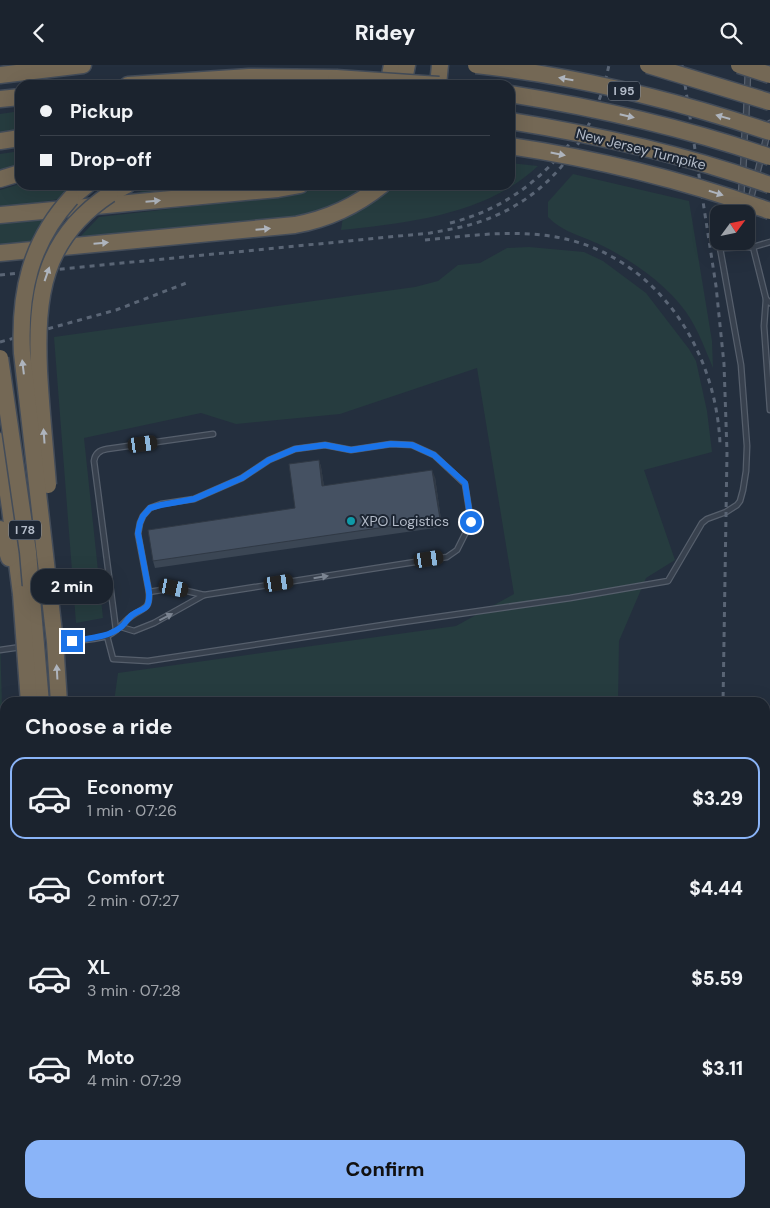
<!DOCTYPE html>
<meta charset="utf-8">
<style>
body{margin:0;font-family:"DM Sans",sans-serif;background:#242b36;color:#f1f3f6;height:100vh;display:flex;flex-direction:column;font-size:19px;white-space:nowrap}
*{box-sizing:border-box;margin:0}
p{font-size:16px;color:#a0a4aa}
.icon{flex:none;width:28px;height:28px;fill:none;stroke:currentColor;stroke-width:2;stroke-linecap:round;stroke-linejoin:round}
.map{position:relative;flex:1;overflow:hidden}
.side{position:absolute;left:0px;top:632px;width:770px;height:511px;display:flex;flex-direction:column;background:#1b232e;border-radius:15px 15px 0 0;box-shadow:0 5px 20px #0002,0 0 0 1px #39404a}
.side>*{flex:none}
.top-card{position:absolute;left:15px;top:15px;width:500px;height:110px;border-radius:15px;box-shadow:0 5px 20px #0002,0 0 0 1px #39404a;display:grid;align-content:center;height:110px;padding:0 25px;background:#1b232e}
.needle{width:32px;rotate:57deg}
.controls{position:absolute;left:710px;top:140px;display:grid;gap:10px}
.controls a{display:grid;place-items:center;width:45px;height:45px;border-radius:10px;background:#1b232e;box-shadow:0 5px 20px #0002,0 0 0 1px #39404a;font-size:25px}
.end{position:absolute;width:22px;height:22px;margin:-11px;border:6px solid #1a73e8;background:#fff;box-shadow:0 0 0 2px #fff}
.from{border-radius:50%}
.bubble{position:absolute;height:35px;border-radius:15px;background:#1b232e;box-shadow:0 5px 20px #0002,0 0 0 1px #39404a;font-size:16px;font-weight:800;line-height:35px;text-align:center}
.car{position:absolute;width:15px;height:30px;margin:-15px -8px;border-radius:6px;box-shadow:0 0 4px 1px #0007;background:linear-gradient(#222 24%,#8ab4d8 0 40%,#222 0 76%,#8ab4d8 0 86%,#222 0)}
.top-card b{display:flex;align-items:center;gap:18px;height:48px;font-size:19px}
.top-card b+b{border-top:1px solid #39404a}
.top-card i{width:12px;height:12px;background:#f1f3f6}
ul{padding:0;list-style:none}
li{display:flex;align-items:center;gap:15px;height:82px;margin:0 10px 8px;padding:0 15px;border:2px solid transparent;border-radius:15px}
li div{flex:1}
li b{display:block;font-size:19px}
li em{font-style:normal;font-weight:800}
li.on{border-color:#8ab4f8}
li>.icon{width:45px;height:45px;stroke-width:1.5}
h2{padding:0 25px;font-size:22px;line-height:60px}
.button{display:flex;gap:10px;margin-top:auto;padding:10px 25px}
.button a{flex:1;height:58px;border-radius:15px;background:#8ab4f8;color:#111;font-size:20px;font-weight:800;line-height:58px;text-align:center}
header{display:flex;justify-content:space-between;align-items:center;height:65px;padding:0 25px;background:#1b232e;font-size:22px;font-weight:800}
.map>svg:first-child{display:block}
</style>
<header><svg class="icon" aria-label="back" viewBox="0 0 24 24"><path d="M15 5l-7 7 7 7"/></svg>Ridey<svg class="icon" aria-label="search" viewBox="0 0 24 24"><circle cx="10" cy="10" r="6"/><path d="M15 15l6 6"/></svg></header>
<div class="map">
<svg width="770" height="1143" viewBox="0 0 770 1143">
<rect width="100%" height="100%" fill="#242f3e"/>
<g fill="#263c3f">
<polygon points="20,46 20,64 0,67 0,49"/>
<polygon points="20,86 20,100 0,105 0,89"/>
<path d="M510,98L538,101C487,149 409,158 341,165L343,152L382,128L391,120H510Z"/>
<path d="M573,109L689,136L712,276L713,303C705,284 698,264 686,247C667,220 634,197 605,182C586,172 563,168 548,152V137Z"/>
<polygon points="20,119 20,120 79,120 59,134 0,144 0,125"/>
<polygon points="161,120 254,120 136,128"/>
<path d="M323,120H370C349,135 326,144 301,151L78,174L99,152L292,130Z"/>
<polygon points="47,154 32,179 0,182 0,159"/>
<polygon points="529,182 584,187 603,196 646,228 689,284 696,296 707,346 712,387 644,405 675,495 646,513 619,576 618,637 114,637 118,608 456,561 514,529 477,303 340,349 236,359 201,348 84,373 103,553 76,558 54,272 415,222 438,216 458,200 480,198 507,183"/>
<polygon points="0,573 5,738 5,1099 0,1058"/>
</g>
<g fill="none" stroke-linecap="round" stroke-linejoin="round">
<g stroke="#565f6c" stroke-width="7">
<g id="service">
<polyline points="746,55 748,5"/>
<polyline points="744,80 745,63"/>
<polyline points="763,86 770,58"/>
<polyline points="743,107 744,88"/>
<polyline points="741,132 742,115"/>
<polyline points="746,153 761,93"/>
<polyline points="753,182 770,177"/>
<polyline points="766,234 764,261 770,345"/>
<polyline points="149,527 174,523 204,530"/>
<path d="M116,565L94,396C95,388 100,385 107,384L213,369"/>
<polyline points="107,571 113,594 148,596 396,558 570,533 668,516 702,458 707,454 726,447 737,440 740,436 743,425 746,406 747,381 741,300 720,183 753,182 766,234 770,238"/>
<path d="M58,577C71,576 99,575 109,570C119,565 124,556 133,550C145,542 150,544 149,527L138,469L140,458L143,451L150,443L161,439L194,434L242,413L269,395L295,384L325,380L351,385L391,379L412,380L434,390L465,419L471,457L457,485L447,492L204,530L154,558L134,566L121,562"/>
<polyline points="0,585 21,582"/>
<polyline points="135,1139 135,1143"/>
<polyline points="510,1139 511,1143"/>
<polyline points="539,1139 540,1143"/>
<polyline points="568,1139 569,1143"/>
<polyline points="594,1139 594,1143"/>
<polyline points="619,1139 620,1143"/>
<polyline points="638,1139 639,1143"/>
<polyline points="265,1143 293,1139"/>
<polyline points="440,1143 470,1139"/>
</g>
</g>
<g stroke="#434c59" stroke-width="19">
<g id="motorway">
<polyline points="0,10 83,0"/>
<polyline points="128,20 249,12 336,13"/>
<polyline points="388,20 392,0"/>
<polyline points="403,20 407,0"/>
<polyline points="438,20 440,0"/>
<polyline points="0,34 20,32"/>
<polyline points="0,76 20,73"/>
<polyline points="0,114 20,108"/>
<polyline points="110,129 127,120"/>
<polyline points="71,133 87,120"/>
<polyline points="0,150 278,124 300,120"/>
<path d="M0,188L295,160C328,154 356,141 382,120"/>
<polyline points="0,376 10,443 21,529"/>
<polyline points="0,464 9,493"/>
<polyline points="35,1139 35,1143"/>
<polyline points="52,1139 53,1143"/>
</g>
</g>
<use href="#service" stroke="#38414e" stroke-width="4.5"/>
<use href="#motorway" stroke="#746855" stroke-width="16"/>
<g stroke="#5a6575" stroke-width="3" stroke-dasharray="5 5" stroke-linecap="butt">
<polyline points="682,0 716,221 724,299 727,387 723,638"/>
<path d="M450,158C506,144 546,112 579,66"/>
<path d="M425,175C467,171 508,165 550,171C653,186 716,281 720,379"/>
<path d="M0,210L430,168C447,165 465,162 482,156C553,131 594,71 609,0"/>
<polyline points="0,277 116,245 189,217"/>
<polyline points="765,889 770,926"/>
<polyline points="765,943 770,977"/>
<polyline points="765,1091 770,1125"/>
<polyline points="765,1127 767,1143"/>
</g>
<g stroke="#434c59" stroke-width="19" stroke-linecap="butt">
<g id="motorway-bridge">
<path d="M476,0C576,11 675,35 770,67"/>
<polyline points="648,0 770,37"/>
<polyline points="739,0 770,10"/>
<polyline points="336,13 439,20"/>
<path d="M510,29C598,43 685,63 770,92"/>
<path d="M510,56C598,70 686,90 770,120"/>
<path d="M510,81C598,94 686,116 770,146"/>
<polyline points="0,293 28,487 41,638"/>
<path d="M48,420C45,382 41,344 39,306C36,231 42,174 110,129"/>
<polyline points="21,529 29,638"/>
<path d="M59,638L55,577L22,288C19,228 30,178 71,133"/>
</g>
</g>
<use href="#motorway-bridge" stroke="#746855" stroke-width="16"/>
</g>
<polygon fill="#3b4654" points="319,395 321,402 324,421 435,412 442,462 155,503 153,496 295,443"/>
<g fill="#303945">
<polygon points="319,395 321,402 325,428 322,421"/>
<polygon points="432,405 435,412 442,462 440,454"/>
</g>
<polygon fill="#455162" stroke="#303945" points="319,395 322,421 432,405 440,454 153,496 148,465 295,443 289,399"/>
<defs><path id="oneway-solid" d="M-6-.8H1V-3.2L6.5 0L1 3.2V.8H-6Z" transform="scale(1.25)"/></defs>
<g fill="#aeb4bd">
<use href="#oneway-solid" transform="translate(566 14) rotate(-170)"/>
<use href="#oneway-solid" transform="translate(627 51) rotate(13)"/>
<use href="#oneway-solid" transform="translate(723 52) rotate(-164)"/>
<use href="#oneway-solid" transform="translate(558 89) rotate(11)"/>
<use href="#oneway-solid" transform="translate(716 128) rotate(17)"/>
<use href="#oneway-solid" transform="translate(153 136) rotate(-5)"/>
<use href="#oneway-solid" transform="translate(263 164) rotate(-5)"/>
<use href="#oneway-solid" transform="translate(101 178) rotate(-5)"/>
<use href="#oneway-solid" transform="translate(47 209) rotate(-71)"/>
<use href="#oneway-solid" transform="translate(23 302) rotate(-97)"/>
<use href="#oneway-solid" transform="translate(44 371) rotate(-94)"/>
<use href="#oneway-solid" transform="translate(57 607) rotate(-93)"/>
</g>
<g fill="#7c8592">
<use href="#oneway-solid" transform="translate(321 512) rotate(-9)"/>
<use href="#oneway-solid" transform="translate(166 552) rotate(-27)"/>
</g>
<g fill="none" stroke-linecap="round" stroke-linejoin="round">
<path stroke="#1a73e8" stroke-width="6" d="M72,576C89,573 107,573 121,562C125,559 128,553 132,550C144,542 150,546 149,527L138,468L140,458L143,451L150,443L161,440L194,434L242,413L269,395L295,384L325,380L351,385L391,379L412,380L434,390L465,418L471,457"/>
</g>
<circle fill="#0f9aa8" stroke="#1d2633" stroke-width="2" cx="351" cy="456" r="5"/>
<g text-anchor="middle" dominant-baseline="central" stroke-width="4" stroke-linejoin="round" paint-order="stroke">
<g fill="#1d2633" stroke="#878f9c" stroke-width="1">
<rect x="608" y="16.5" width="32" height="19" rx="4"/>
<rect x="9" y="455.5" width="32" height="19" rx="4"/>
</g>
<g font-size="12" font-weight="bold" fill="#b4bcc9">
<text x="624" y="26">I 95</text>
<text x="25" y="465">I 78</text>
</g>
<g font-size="14" fill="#b4bcc9" stroke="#1d2633">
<text transform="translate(641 84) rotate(14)">New Jersey Turnpike</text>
</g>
<g font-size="14" fill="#b4bcc9" stroke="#1d2633" text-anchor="start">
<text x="361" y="456">XPO Logistics</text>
</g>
</g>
</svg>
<div class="controls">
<a><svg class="needle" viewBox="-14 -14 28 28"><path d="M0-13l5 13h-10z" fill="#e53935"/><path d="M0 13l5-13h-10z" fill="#a0a4aa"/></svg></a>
</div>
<i class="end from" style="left:471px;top:457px"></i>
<i class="end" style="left:72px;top:576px"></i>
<div class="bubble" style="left:31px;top:504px;width:82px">2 min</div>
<i class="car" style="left:143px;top:379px;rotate:82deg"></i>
<i class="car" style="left:429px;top:494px;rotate:81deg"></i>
<i class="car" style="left:279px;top:518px;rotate:81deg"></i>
<i class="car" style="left:174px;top:523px;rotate:102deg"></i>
<div class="top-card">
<b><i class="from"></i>Pickup</b>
<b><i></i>Drop-off</b>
</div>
<section class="side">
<h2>Choose a ride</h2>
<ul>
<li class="on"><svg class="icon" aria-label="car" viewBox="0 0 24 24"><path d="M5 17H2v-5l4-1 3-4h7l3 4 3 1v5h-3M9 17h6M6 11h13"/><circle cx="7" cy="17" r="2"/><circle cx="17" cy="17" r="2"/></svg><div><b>Economy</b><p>1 min · 07:26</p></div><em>$3.29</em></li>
<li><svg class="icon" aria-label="car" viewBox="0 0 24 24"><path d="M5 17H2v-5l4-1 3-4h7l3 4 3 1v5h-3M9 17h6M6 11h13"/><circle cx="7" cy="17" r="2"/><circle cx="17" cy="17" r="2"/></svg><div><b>Comfort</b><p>2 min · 07:27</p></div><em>$4.44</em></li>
<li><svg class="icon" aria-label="car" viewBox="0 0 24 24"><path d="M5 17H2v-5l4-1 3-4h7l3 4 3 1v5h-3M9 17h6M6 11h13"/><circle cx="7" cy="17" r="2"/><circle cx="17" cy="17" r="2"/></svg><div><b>XL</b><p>3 min · 07:28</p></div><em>$5.59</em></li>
<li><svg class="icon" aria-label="car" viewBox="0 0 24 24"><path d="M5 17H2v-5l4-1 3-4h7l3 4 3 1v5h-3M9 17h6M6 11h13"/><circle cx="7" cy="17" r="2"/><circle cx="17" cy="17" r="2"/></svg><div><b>Moto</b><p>4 min · 07:29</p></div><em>$3.11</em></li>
</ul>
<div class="button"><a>Confirm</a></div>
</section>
</div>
